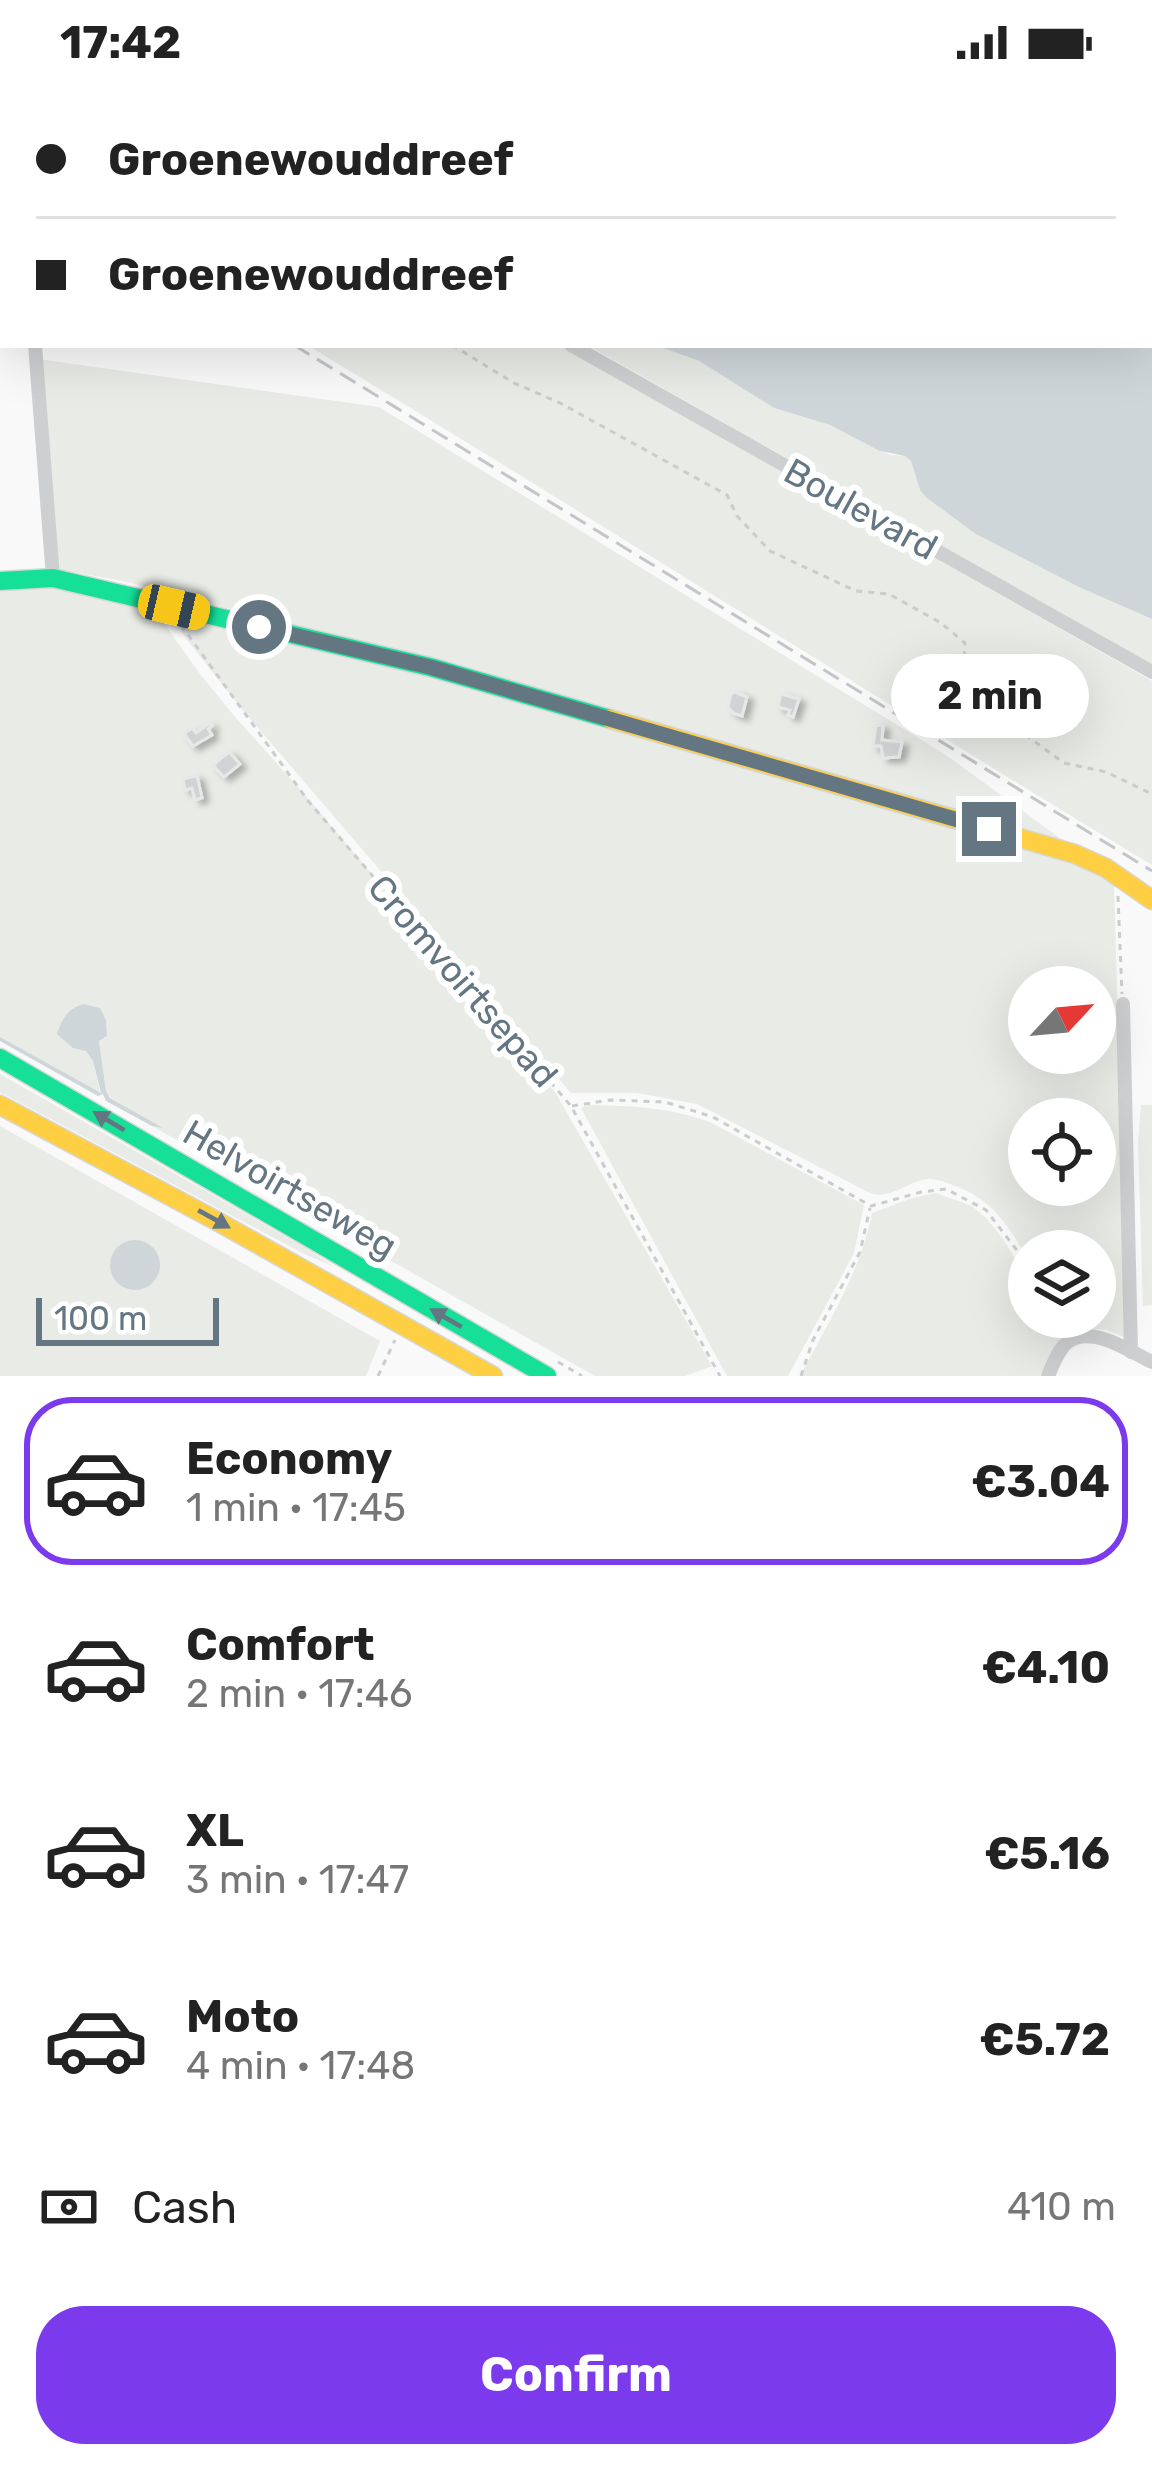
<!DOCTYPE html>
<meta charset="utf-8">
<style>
body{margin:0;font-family:Rubik,sans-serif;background:#f6f6f6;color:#222;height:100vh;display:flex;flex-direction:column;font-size:45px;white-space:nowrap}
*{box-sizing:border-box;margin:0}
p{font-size:39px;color:#767676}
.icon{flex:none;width:66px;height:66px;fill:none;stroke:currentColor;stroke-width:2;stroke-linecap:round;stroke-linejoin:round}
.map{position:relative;height:1292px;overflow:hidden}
.sheet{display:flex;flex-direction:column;background:#fff;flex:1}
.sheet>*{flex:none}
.guide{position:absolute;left:0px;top:0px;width:1152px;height:264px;box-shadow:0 12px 48px #0002;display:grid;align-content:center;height:264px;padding:0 36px;background:#fff}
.needle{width:78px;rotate:64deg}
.tools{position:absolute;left:1008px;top:882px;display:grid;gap:24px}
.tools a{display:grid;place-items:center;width:108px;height:108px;border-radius:50%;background:#fff;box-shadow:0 12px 48px #0002;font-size:60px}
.scale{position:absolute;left:36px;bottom:30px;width:183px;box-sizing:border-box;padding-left:12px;border:6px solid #657683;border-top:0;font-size:33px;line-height:42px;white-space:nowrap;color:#657683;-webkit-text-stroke:9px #fff;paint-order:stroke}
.end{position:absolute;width:54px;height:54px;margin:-27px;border:15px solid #657683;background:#fff;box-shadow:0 0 0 6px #fff}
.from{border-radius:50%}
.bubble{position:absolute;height:84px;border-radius:42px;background:#fff;box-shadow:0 12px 48px #0002;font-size:39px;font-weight:700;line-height:84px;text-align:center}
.car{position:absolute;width:36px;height:72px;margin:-36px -18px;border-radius:15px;box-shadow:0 0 9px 3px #0007;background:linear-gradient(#f5c518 24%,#345 0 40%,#f5c518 0 76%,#345 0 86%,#f5c518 0)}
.guide b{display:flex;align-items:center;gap:42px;height:114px;font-size:45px}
.guide b+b{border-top:3px solid #e0e0e0}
.guide i{width:30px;height:30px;background:#222}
ul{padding:21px 0 0;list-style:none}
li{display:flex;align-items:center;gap:36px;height:168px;margin:0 24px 18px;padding:0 12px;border:6px solid transparent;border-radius:48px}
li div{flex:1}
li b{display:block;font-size:45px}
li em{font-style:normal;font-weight:700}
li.selected{border-color:#7c3aed}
li>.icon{width:108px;height:108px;stroke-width:1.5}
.pay{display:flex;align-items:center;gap:30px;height:132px;padding:0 36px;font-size:45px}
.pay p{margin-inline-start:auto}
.primary-button{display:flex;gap:24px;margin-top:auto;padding:24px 36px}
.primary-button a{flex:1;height:138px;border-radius:48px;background:#7c3aed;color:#fff;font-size:48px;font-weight:700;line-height:138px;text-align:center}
.status{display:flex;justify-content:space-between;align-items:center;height:84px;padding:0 60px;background:#fff;direction:ltr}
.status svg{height:33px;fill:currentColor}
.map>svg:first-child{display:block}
</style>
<div class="status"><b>17:42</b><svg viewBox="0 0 49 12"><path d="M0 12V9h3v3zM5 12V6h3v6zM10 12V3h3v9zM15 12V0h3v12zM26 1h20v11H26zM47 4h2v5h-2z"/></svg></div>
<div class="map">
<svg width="1152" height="1292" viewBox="0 0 1152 1292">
<defs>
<filter id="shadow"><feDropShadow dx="6" dy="4" stdDeviation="3" flood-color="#0004"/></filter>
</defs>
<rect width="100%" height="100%" fill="#f9f9f9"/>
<g fill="#e8ebe6" fill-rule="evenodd">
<path d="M307,261H560L1152,597V781C869,610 590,432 307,261Z"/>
<polygon points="587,261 655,261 699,277 774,324 830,341 890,371 905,372 911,377 920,406 1081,504 1152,535 1152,581"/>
<polygon points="38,275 379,323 946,671 1072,763 361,560 132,499 53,484"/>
<polygon points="0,503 81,503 146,514 200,590 235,633 307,713 555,1008 712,1282 685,1292 595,1292 152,1042 159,1043 111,1014 106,1007 99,956 107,952 106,936 100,924 84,920 73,964 85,966 93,977 100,1009 0,953"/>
<path d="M163,520L352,566L1066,775L1114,800L1127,1250L1124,1253L1106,1246L1076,1244L1067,1233H1095V1167H1029V1175C1007,1142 994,1116 955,1102C946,1099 937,1094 927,1095C907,1098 893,1114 872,1110L697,1020L637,1009H571L241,624L188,557ZM1029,903H1095V969H1029ZM1029,1035H1095V1101H1029Z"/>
<polygon points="0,990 309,1166 333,1182 304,1170 0,1008"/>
<path d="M589,1021C634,1022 667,1023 710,1038L864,1121L854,1169L788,1292H727L581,1024Z"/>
<polygon points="1141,1021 1152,1021 1152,1221 1143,1222 1138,1058"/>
<polygon points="0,1042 380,1257 366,1292 0,1292"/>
<path d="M936,1109L972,1122L986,1134L1003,1155L1029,1197V1233H1052L1063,1249L1040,1292H800C828,1239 860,1189 872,1129L912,1114Z"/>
</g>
<g fill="#ced6d9">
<polygon points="465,0 1152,0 1152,63 1149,66 1149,3 464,3"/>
<polygon points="1149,77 1152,80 1152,535 1081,504 976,450 927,414 920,406 911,377 905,372 880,367 830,341 774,324 699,277 655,261 1149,261"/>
<path d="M84,920L100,924L106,936L107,952L99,957L106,1007L110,1014L163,1044L152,1042L106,1017L103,1010L98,1012L0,957V953L101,1009L93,977L86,967L73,964L57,950C62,935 68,924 84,920Z"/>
<circle cx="135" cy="1181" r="25"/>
</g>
<g fill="#d0d2d3" stroke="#e8e8e8" stroke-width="3" filter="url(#shadow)">
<polygon points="735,608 747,613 742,632 733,629 728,623 731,610"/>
<polygon points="781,610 799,615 793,633 788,631 790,626 778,623"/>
<polygon points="210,639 212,642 208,645 212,651 193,662 184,650 192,644 196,649"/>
<polygon points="876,641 883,642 882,656 902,658 899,673 883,674 881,662 873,662"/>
<polygon points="229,668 240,680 224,693 213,681"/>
<polygon points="197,692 202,714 195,716 192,704 185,706 183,695"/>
</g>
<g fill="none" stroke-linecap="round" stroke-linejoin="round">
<g stroke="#d5d6d7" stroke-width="21">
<g id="fast">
<polyline points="0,497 53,494 430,583 610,635"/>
<polyline points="0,974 547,1292"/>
</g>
</g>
<g stroke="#d5d6d7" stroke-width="21">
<g id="slow">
<polyline points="610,635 1075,770 1106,784 1152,816"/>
<polyline points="0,1021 215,1136 493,1292"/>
</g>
</g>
<g stroke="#cbcccd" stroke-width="3" stroke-dasharray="6 6" stroke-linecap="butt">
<polyline points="452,261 514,299 560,319 727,411 737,432 770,467 856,507 889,510 941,539 965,559 963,590 978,635 1027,652 1064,679 1106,688 1152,710"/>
<polyline points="181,541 309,718 571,1022 720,1292"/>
<polyline points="1118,812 1122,910"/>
<polyline points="572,1022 610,1016 665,1018 713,1033 871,1122 921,1108 946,1105 986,1126 1029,1182"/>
<polyline points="1060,1233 1070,1245"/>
<polyline points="558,1278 582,1292"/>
<polyline points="378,1292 395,1256"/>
<polyline points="801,1292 813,1256 860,1168 870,1124"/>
</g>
<g stroke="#cecfd0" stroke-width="14">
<polyline points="13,0 14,3"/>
<polyline points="428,3 428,0"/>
<polyline points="35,261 53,494"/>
<polyline points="571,261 1152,588"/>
<polyline points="1123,920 1131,1268"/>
<path d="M1048,1292C1053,1281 1058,1265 1068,1258C1092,1240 1131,1268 1152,1278"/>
</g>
<use href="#fast" stroke="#16e098" stroke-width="18"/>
<use href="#slow" stroke="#ffcf43" stroke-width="18"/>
<g stroke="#c3c5c6" stroke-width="3" stroke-dasharray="18 9" stroke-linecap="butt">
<polyline points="0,81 3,83"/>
<polyline points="294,261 1152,787"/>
</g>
</g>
<defs><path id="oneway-solid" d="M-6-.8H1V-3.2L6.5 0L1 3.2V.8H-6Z" transform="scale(3)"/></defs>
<g fill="#657683">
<use href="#oneway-solid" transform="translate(109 1037) rotate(-149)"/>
<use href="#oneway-solid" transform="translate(214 1135) rotate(29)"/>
<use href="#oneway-solid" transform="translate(446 1234) rotate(-150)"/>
</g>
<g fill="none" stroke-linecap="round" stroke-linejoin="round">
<polyline stroke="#657683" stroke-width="15" points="259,543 430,583 989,745"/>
</g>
<g text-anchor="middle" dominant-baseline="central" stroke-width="12" stroke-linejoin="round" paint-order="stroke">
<g font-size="36" fill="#657683" stroke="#fff">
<text transform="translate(861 425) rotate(29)">Boulevard</text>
<text transform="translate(463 897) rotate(49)">Cromvoirtsepad</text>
<text transform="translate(290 1105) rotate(30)">Helvoirtseweg</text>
</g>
</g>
</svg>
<div class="tools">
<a><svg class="needle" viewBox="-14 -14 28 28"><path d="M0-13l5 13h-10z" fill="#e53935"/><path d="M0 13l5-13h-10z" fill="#767676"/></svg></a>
<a><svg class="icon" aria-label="locate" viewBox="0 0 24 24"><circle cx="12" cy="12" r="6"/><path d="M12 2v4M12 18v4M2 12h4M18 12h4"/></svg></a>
<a><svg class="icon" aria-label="layers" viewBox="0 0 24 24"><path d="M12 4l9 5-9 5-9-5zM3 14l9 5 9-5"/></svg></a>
</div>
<div class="scale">100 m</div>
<i class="end from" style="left:259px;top:543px"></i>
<i class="end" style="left:989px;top:745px"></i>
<div class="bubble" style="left:891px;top:570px;width:198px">2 min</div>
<i class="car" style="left:174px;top:523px;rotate:103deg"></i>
<div class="guide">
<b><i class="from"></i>Groenewouddreef</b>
<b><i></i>Groenewouddreef</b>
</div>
</div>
<section class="sheet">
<ul>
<li class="selected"><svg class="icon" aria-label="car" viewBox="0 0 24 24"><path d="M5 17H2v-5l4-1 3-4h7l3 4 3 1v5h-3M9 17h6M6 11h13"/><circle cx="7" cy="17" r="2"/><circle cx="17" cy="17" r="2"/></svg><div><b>Economy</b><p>1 min · 17:45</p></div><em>€3.04</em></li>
<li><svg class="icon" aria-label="car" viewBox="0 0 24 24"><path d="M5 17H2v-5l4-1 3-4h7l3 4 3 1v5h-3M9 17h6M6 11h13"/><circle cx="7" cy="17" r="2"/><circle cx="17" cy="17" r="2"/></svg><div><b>Comfort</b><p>2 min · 17:46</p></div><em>€4.10</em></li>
<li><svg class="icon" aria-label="car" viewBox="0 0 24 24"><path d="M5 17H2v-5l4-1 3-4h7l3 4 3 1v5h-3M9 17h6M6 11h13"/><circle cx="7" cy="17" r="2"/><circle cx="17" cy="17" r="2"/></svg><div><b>XL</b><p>3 min · 17:47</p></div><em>€5.16</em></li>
<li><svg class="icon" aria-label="car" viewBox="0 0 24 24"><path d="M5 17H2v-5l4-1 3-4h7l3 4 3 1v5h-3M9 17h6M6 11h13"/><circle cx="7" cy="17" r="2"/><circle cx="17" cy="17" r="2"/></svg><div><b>Moto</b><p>4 min · 17:48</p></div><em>€5.72</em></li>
</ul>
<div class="pay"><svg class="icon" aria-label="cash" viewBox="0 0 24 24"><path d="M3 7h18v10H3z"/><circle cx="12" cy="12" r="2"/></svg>Cash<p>410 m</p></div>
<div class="primary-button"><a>Confirm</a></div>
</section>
